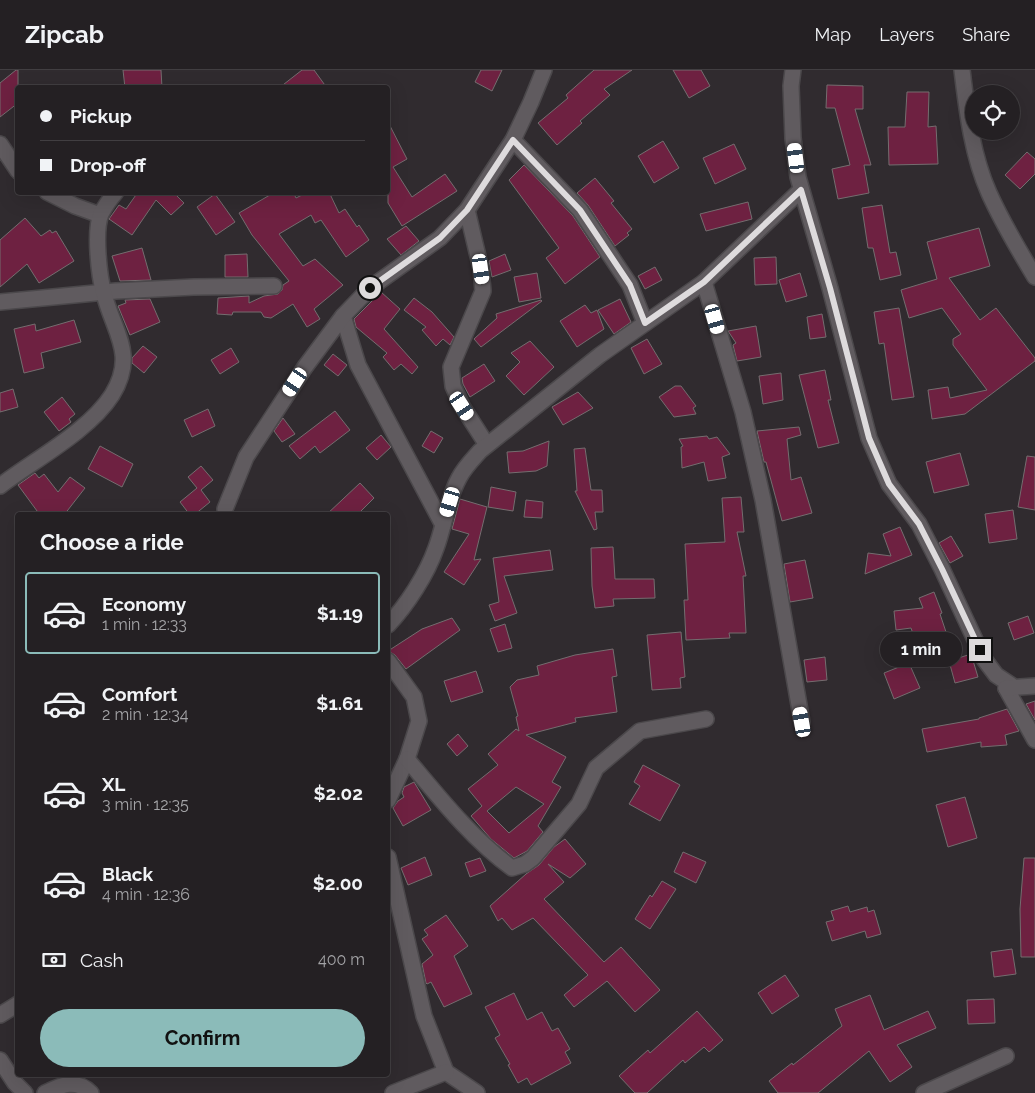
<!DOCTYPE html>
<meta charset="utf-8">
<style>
body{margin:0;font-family:Raleway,sans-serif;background:#302d30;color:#f1f3f6;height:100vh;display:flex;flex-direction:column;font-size:19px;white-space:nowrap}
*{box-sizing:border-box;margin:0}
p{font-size:16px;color:#a3a3a6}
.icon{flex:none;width:28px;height:28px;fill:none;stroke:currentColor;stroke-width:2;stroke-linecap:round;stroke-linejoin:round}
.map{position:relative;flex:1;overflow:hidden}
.details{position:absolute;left:15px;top:442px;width:375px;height:565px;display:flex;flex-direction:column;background:#242023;border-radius:5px;box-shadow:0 5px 20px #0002,0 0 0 1px #413e41}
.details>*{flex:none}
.top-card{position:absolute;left:15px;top:15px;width:375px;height:110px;border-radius:5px;box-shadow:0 5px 20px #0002,0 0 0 1px #413e41;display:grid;align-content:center;height:110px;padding:0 25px;background:#242023}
.fabs{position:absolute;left:965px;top:15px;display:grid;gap:10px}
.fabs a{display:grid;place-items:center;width:55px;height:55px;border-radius:50%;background:#242023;box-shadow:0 5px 20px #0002,0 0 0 1px #413e41;font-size:25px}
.end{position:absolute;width:22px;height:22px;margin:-11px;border:6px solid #dedbdd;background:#111;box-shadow:0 0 0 2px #111}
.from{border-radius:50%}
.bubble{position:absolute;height:35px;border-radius:18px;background:#242023;box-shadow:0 5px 20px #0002,0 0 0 1px #413e41;font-size:16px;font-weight:700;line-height:35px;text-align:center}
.car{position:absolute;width:15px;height:30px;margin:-15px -8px;border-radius:6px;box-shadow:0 0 4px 1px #0007;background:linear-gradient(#fff 24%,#345 0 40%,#fff 0 76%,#345 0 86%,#fff 0)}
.top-card b{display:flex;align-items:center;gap:18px;height:48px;font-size:19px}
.top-card b+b{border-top:1px solid #413e41}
.top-card i{width:12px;height:12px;background:#f1f3f6}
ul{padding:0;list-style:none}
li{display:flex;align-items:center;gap:15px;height:82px;margin:0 10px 8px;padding:0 15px;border:2px solid transparent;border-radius:5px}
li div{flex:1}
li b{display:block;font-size:19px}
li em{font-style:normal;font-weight:700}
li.selected{border-color:#8bbbb9}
li>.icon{width:45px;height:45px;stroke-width:1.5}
h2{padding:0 25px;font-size:22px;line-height:60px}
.pay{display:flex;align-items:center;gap:12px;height:55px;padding:0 25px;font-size:19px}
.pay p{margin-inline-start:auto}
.cta{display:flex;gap:10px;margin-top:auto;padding:10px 25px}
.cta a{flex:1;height:58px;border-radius:30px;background:#8bbbb9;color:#111;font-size:20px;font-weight:700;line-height:58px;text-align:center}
header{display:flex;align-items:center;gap:30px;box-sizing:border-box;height:70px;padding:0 25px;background:#242023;border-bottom:1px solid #413e41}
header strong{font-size:24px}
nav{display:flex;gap:28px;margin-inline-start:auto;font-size:18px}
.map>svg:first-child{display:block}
</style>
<header>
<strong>Zipcab</strong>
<nav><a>Map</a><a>Layers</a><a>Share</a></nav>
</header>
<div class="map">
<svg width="1035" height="1023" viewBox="0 0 1035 1023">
<rect width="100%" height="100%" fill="#302b2f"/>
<g fill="#6e2141" stroke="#746d6f" fill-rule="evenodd">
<polygon points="16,0 18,0 18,33 0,47 0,13"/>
<polygon points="123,0 161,0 162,18 125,18"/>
<polygon points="302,0 314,0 327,18 279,18"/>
<polygon points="481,0 502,0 492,21 475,12"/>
<polygon points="594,0 632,0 604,19 610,25 580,51 582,53 557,75 538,53 568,28 566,25"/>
<polygon points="673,0 701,0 710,16 689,28"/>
<polygon points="827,15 863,16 863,39 855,39 871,95 864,95 869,123 838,129 832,99 850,95 835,38 826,38"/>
<polygon points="907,22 929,22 928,57 936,56 938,94 889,95 888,57 905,57"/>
<polygon points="388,52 407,89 393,97 412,127 445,104 457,121 402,156 388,133"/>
<polygon points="663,71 679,98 654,113 638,86"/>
<polygon points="734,74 746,99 715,114 703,88"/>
<polygon points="1027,82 1035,89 1035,104 1020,119 1005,105"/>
<polygon points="524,95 573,146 600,187 565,214 546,188 559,178 509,110"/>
<polygon points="595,108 614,131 611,133 632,159 627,163 629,165 615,176 588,135 577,123"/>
<polygon points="138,122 173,122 184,133 171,145 156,130 132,165 109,149 119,135 126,139"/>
<polygon points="275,122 293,122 296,128 308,122 329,122 339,143 345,139 357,157 359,155 369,170 346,187 321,150 315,153 311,145 279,164 303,196 315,189 343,215 314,239 320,249 307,257 293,234 271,248 264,247 261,242 233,242 232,245 217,244 218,228 249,226 249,233 264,226 278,224 282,220 283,215 289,211 252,165 239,143"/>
<polygon points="215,124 235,152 216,165 197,137"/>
<polygon points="748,132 752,149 706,161 700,144"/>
<polygon points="882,135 890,183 896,182 901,205 880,210 873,178 868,178 862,138"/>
<polygon points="25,148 41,166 50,160 52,163 56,161 74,191 39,213 27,194 0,217 0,170"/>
<polygon points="406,156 419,171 401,185 387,169"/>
<polygon points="979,158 990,196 949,208 980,250 996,238 1035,288 1035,291 965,344 932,349 928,320 948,317 950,328 987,320 953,275 953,269 961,264 942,238 909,248 901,220 937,209 927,172"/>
<polygon points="142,178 151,210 120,211 112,186"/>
<polygon points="247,184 248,207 225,207 225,185"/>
<polygon points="505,184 511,200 492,207 489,191"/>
<polygon points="776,187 777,214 755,215 754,188"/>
<polygon points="655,197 662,210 645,219 638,206"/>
<polygon points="537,203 541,228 519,232 514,207"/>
<polygon points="800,203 807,226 786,232 779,210"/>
<polygon points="381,222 400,239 384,259 418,297 412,304 401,294 394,300 383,287 387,283 356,257 354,249"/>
<polygon points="414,228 432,242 454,267 450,275 443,269 436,276 422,260 426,257 404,240"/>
<polygon points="150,229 160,252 130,265 118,236 126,233 125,230"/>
<polygon points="620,229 631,252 614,264 598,240"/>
<polygon points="541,230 542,231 481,277 474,269 497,248 496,244"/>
<polygon points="585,235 591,243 597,240 604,259 577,277 560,251"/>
<polygon points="899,238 914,327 892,330 884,273 879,274 874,242"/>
<polygon points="822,244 826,267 810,269 807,247"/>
<polygon points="74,250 81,272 41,283 44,298 24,303 14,259 35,254 36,261"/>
<polygon points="756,256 761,287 737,291 733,275 736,273 728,261"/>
<polygon points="647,269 662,294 644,304 631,278"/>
<polygon points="530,271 554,297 524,325 506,306 520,292 511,283"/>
<polygon points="143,276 157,287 144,303 132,293 132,288"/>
<polygon points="231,278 239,292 220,304 211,290"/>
<polygon points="333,284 347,295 338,306 324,295"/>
<polygon points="484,294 495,311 470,327 463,314 462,308"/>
<polygon points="825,300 831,330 828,330 839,373 818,378 799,305"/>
<polygon points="781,303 783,330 763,334 759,306"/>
<polygon points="675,316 681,316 696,336 693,338 696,344 674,347 659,327"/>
<polygon points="13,319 18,337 0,342 0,323"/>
<polygon points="578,322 593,338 563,355 552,337"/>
<polygon points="62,327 75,344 69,349 71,352 59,361 44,342"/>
<polygon points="208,339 215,356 192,367 184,350"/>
<polygon points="335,341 350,360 320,383 315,376 300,389 289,376"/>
<polygon points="283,348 295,364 282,372 274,361"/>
<polygon points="799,357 801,365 787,369 791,410 801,407 812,443 782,451 766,392 764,392 757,361"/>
<polygon points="431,361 443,368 434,383 422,376"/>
<polygon points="381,365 391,377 377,390 366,378"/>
<polygon points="707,366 709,369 717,367 730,384 722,387 726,408 708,411 704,392 682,398 681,377 683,376 679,369"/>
<polygon points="549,371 547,396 536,401 509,403 507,382 523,381"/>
<polygon points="100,376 133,394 122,417 88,399"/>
<polygon points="585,378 591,420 602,420 603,442 595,442 597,459 594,460 575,421 577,421 574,379"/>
<polygon points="960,383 969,415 934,423 926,392"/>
<polygon points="1027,386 1035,387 1035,440 1018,437"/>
<polygon points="201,396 213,410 201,420 210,432 194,445 190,445 180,432 197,418 188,407"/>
<polygon points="35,403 39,408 44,404 58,422 70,407 85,418 64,445 40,445 18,415"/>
<polygon points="360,413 374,428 357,445 326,445"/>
<polygon points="491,417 516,422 513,441 488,437"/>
<polygon points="741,427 744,462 737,462 746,506 743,506 746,563 729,563 730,568 686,570 684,530 688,530 685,474 725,472 722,428"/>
<polygon points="460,429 487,437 474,490 481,489 464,515 444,502 469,464 452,459"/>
<polygon points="526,430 543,432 542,448 524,447"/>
<polygon points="1013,440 1017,469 989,473 985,444"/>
<polygon points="900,457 912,485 865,504 868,483 891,486 883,464"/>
<polygon points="951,466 963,486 950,493 939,473"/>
<polygon points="613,477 615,509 654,509 655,528 613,529 614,536 595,538 592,516 591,478"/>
<polygon points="550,480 553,500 504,506 517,543 495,551 489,535 499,532 493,488"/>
<polygon points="805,490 813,528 790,532 784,494"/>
<polygon points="934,522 942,543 940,544 949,571 919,581 911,558 896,560 894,541 923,538 919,528"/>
<polygon points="1028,546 1034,563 1014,570 1008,553"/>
<polygon points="452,548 460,560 406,599 395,585 388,581 422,559"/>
<polygon points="505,554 512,578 498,582 490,559"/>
<polygon points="681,562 685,607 680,608 681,618 652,620 647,565"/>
<path d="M613,579L617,606L612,607L617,642L575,648L576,652L526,665L566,687L552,712L561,717L538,756L543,762L527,781L514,788L491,769L471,746L482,736L468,719L498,695L488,684L516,659L519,661L516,647L518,646L510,617L517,610L539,605L537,596L575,585ZM516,717L544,734L509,763L487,741Z"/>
<polygon points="971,584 978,607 955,613 949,591"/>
<polygon points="825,587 827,610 807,612 804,590"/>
<polygon points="909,593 920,618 894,629 884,603"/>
<polygon points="476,601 483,622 451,632 444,611"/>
<polygon points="1035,631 1035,650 1026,634"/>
<polygon points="1007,639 1019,661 1005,665 1007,675 981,677 981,672 927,682 922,659 979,649 979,648"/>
<polygon points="458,664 468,676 457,686 447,674"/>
<polygon points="643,695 680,715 660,751 629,734 640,716 634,712"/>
<polygon points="414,712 431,740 403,756 393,738 398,731 404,727 402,723 404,717"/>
<polygon points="965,727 977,768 948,777 936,735"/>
<polygon points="565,769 586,794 570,808 548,794 564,812 544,829 604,892 621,877 660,920 635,942 607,911 574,937 564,925 588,905 533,848 512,860 502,848 498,851 490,836 526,804 539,795 554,777"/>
<polygon points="683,782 706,792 696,813 674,802"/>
<polygon points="425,787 432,805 408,815 401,798"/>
<polygon points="480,788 486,801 470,807 465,793"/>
<polygon points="1024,788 1035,788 1035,887 1021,887 1020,839"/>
<polygon points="662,811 676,819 650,859 635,849 650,825 652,827"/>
<polygon points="848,836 850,842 867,837 868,842 874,840 881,864 867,868 865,861 832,871 826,852 834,850 831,841"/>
<polygon points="446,845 468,876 454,886 472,924 444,937 431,912 427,914 426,913 422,894 433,885 422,869 428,865 424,860"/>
<polygon points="1012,879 1016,904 994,907 991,882"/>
<polygon points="785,905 799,926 772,944 758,923"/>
<polygon points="514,923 527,950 542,942 552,961 558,958 570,979 565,982 571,993 531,1015 527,1008 518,1013 508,995 510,994 495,968 500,965 485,937"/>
<polygon points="870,925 884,960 928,941 936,958 897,975 912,997 890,1012 869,981 818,1023 778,1023 769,1011 792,993 793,995 842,956 835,939"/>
<polygon points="994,929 995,953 968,954 967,930"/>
<polygon points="697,941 723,970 709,982 704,977 685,993 683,990 647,1023 635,1023 619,1006 648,980 650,983"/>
</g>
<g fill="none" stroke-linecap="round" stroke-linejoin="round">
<g stroke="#4b484b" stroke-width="18">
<g id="street">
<polyline points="793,0 791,16 793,68 798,107 830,218 869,368 889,414 919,454 942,499 984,589 996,605 1011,615 1006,618"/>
<path d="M962,0C967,41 972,85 989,123C1002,152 1018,179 1035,207"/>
<polyline points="513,70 580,140 630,215 645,253"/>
<polyline points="0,74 18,101"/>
<polyline points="47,122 75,136 100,145"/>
<polyline points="467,140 481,199 483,221 451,297 453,316 462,336 487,375"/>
<polyline points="704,212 743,342 763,430 802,652"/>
<polyline points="0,232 116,221 194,217 274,216"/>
<polyline points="343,246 358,295 443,455"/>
<path d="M0,416C34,390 89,361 112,325C137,284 114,263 104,224C99,206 94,161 101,144C105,136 110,129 116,122"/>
<polyline points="225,439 246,387 305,297 343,246 370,218 440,168 467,140 513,70 531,32 544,0"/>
<path d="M388,555C407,535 427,504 436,478C444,457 448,427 459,408C464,398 472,390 480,381L600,285L704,212L801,120"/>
<polyline points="388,591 414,627 419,651 407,689 388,730"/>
<polyline points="1006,618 1035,670"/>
<polyline points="1006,618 1035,616"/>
<path d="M407,689C439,727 471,768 512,798L525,794L533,788L579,734L596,698L640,661L706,649"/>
<polyline points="388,787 424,946 446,1002 477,1023"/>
<polyline points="0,945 18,934"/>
<polyline points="0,990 15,1013 25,1023"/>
<path d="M45,1023C61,1015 76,1008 91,1023"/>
<polyline points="393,1023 446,1002"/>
<polyline points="924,1023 1006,986"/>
</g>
</g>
<use href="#street" stroke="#605b5f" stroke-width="15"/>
</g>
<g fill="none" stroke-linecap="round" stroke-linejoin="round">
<polyline stroke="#dedbdd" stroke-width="6" points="370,218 440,168 467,140 513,70 580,140 630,215 645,253 704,212 801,120 830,218 869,368 889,414 919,454 942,499 980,580"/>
</g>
</svg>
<div class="fabs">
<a><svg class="icon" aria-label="locate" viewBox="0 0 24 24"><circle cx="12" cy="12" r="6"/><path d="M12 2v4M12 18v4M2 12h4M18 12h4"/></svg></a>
</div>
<i class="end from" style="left:370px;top:218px"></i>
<i class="end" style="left:980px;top:580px"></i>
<div class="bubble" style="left:880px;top:562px;width:82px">1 min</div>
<i class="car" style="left:796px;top:88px;rotate:353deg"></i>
<i class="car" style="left:481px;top:199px;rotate:172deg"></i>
<i class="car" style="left:715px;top:249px;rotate:164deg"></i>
<i class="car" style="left:295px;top:312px;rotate:213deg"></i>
<i class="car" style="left:462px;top:336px;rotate:147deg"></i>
<i class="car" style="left:450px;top:432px;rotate:197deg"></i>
<i class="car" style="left:802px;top:652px;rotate:350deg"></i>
<div class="top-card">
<b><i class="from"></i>Pickup</b>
<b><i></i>Drop-off</b>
</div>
<section class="details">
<h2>Choose a ride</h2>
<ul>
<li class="selected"><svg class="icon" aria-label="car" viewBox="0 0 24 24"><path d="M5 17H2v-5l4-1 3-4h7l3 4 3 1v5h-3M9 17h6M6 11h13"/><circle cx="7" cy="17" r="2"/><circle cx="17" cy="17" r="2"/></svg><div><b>Economy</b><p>1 min · 12:33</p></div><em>$1.19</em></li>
<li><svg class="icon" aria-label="car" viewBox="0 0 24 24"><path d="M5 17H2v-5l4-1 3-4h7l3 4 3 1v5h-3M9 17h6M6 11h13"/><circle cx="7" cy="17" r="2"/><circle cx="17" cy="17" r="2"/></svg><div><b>Comfort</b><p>2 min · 12:34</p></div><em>$1.61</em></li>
<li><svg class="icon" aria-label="car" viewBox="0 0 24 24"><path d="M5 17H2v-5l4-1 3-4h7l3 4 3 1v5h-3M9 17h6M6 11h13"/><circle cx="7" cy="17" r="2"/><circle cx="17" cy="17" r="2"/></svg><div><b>XL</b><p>3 min · 12:35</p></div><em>$2.02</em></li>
<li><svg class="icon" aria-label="car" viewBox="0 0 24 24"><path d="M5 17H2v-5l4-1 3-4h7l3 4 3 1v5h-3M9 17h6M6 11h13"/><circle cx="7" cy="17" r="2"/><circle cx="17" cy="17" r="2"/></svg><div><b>Black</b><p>4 min · 12:36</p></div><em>$2.00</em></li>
</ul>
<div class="pay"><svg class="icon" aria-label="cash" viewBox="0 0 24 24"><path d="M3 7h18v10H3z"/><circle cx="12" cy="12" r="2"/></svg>Cash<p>400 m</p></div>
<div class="cta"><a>Confirm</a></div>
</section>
</div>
